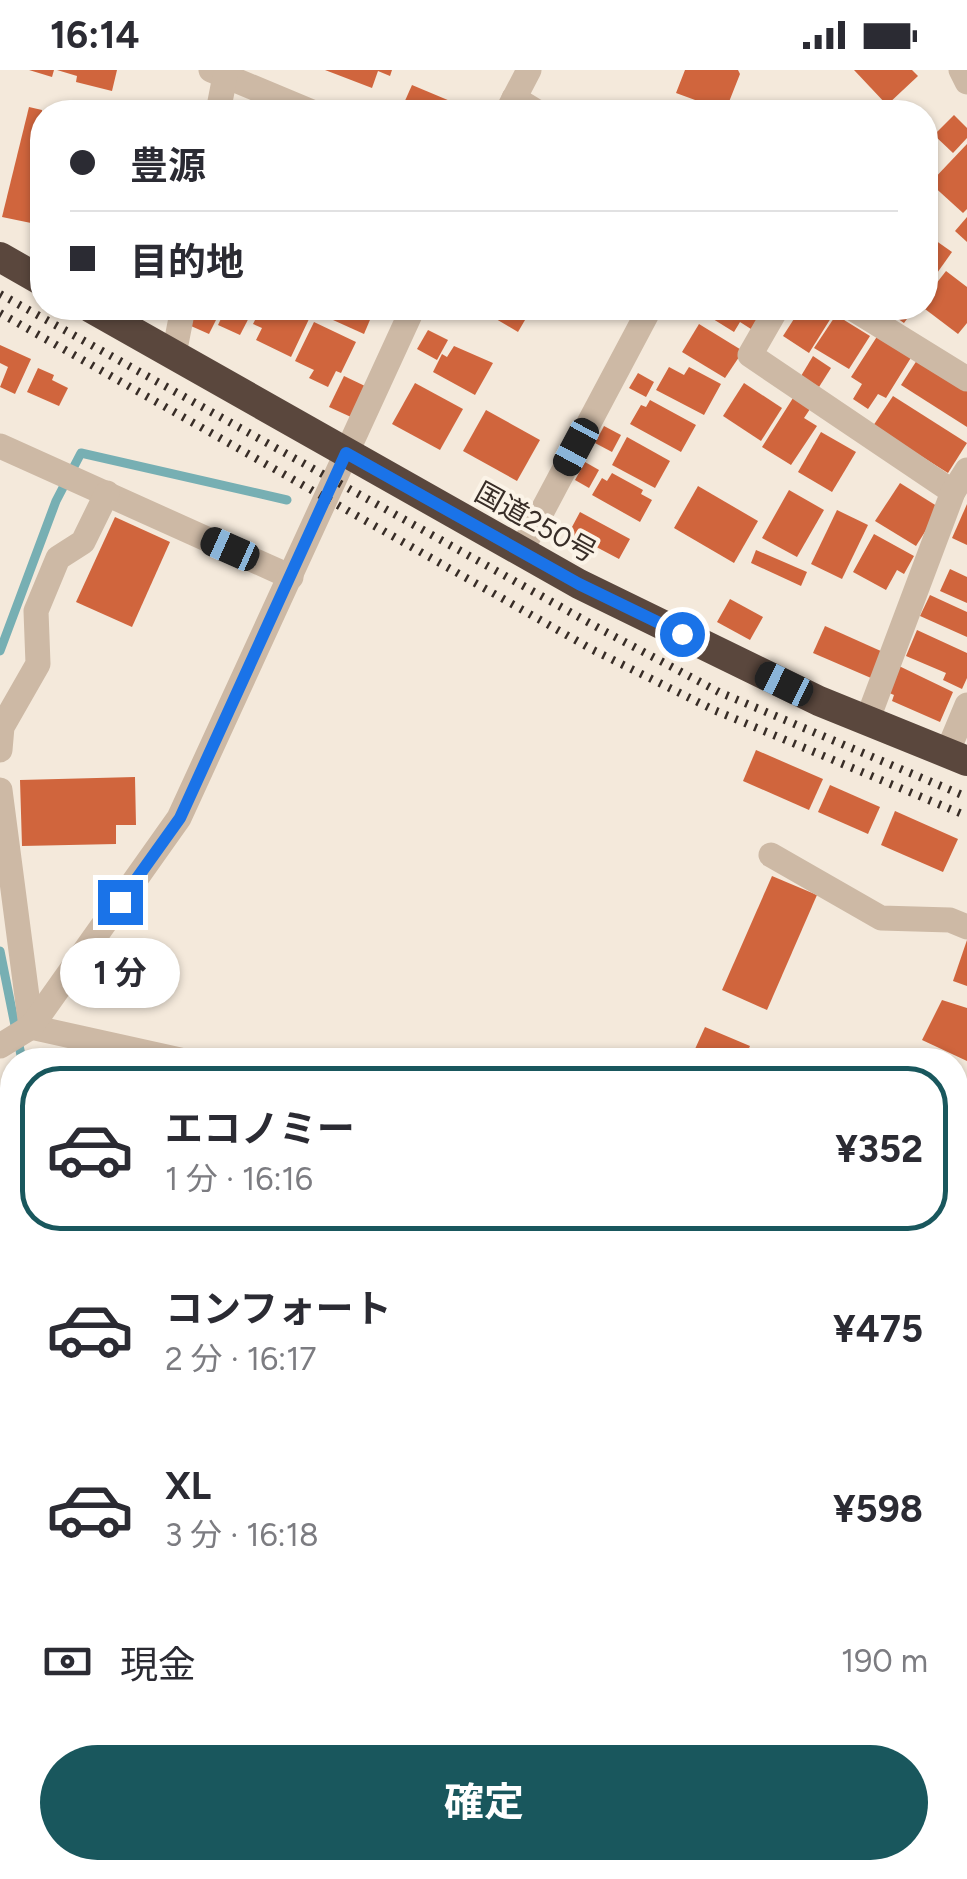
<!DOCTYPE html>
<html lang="ja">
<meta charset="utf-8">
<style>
body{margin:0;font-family:Figtree,"Noto Sans JP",sans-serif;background:#f7f7f7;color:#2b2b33;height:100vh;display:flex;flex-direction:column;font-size:38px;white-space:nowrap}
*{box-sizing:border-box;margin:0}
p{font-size:32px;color:#7c7c81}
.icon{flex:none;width:55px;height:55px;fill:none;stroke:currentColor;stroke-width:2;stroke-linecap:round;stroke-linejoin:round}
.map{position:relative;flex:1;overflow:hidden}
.panel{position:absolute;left:0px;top:978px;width:968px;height:832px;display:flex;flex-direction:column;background:#fff;border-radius:40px 40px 0 0;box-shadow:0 2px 8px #0004}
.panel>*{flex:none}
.banner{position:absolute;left:30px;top:30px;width:908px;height:220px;border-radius:40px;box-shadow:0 2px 8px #0004;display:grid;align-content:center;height:220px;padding:0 40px;background:#fff}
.end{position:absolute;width:45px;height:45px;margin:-22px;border:12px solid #1a73e8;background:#fff;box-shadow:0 0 0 5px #fff}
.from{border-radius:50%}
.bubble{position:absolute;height:70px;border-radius:35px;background:#fff;box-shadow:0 2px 8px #0004;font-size:32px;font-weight:700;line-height:70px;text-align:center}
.car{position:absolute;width:30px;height:60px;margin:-30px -15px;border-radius:12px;box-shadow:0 0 8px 2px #0007;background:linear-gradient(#222 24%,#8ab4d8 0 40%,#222 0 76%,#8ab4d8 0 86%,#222 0)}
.banner b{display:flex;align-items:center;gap:35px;height:95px;font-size:38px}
.banner b+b{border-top:2px solid #e1e1e2}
.banner i{width:25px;height:25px;background:#2b2b33}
ul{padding:18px 0 0;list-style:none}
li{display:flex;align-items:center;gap:30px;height:165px;margin:0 20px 15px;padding:0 20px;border:5px solid transparent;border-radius:40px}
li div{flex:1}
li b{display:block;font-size:38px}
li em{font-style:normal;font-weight:700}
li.selected{border-color:#19575d}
li>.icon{width:90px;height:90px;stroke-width:1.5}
.pay{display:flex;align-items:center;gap:25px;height:110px;padding:0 40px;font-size:38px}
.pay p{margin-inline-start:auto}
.primary-button{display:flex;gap:20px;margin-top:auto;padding:20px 40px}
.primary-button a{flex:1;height:115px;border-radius:60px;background:#19575d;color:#fff;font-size:40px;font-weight:700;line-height:115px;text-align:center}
.status{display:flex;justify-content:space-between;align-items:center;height:70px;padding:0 50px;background:#fff;direction:ltr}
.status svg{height:28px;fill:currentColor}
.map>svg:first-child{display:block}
</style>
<div class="status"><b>16:14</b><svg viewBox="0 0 49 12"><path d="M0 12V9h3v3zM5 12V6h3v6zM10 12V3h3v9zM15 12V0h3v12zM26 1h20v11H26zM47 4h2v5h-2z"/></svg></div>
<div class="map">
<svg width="967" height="1809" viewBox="0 0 967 1809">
<rect width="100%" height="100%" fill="#f4e9db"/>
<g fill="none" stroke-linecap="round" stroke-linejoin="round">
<g stroke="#77afb3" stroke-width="9">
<polyline points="0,581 56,431 81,383 287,430"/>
<polyline points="0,881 22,990"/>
<polyline points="0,1580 12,1539"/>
</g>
</g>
<g fill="#d0653d">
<polygon points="29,0 54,0 52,7"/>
<polygon points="57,0 117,0 112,21 76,12 77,6"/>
<polygon points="325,0 392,0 390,6 378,1 372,18"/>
<polygon points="685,0 738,0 740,4 725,42 702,42 706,34 676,23"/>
<polygon points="854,0 912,0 918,6 887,35"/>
<polygon points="412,15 462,36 459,42 400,42"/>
<polygon points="86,36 109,41 109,42 85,42"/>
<polygon points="29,37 42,40 42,106 31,153 2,147"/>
<polygon points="954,45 967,58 967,68 953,83 934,65"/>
<polygon points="967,74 967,139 963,143 930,113"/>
<polygon points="967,147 967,172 955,161"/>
<polygon points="925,163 952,182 925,220"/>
<polygon points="946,201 967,217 967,253 958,264 925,239 925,228"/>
<polygon points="195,238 222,238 209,264 191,256"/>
<polygon points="226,238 254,238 240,265 218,255"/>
<polygon points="261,238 285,238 309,249 291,287 256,270 262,258 253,254"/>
<polygon points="338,238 375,238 364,264 333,250"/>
<polygon points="503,238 532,238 518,262 496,249"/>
<polygon points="597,238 618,238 612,247"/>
<polygon points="720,238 757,238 762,241 751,259 740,252 734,262 713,249"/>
<polygon points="801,238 836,240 809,283 783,266"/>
<polygon points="872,238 915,238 904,253 885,240 882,244"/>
<polygon points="836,245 870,266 849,299 814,278"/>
<polygon points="314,252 356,272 341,303 336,301 328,317 309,308 314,300 295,291"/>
<polygon points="699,254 743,281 725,308 682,282"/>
<polygon points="428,260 448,270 437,290 417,279"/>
<polygon points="878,265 912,286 886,328 878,324 868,339 853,329 862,314 851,307"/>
<polygon points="0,275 31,289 15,324 0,317 8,297 0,293"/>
<polygon points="454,276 493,293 475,325 433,302 442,284 447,287"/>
<polygon points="813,286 831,298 819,317 801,306"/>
<polygon points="919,287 967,317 967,357 901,315"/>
<polygon points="669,297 684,305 689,297 721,314 704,345 656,320"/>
<polygon points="38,298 54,305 52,310 68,318 59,336 27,322"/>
<polygon points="638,303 654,312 646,327 629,318"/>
<polygon points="344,306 365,316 351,347 329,337"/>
<polygon points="415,313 463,339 440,380 392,354"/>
<polygon points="744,313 782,338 761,371 723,346"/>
<polygon points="893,326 967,373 948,403 873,356"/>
<polygon points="793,328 810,339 804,348 817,356 791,395 762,377"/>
<polygon points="650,330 696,355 681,382 630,354 641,335 646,337"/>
<polygon points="486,340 540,370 517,411 463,381"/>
<polygon points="604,356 621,365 612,382 595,373"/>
<polygon points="821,362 856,382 832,422 798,402"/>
<polygon points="627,367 670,391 655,418 612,395"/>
<polygon points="585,392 599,400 589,418 575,410"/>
<polygon points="612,403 643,420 641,424 652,430 640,452 592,425 602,408 607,411"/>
<polygon points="900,413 940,438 916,476 875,451"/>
<polygon points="698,416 758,451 734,493 674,458"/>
<polygon points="789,420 824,440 797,487 762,468"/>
<polygon points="967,434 967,475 952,468"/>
<polygon points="837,440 868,455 842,509 811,494"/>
<polygon points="580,442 630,469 619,489 585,471 581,478 565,470"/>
<polygon points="115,447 170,472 132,557 76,532"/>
<polygon points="874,464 914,486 904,504 897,500 886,520 853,502"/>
<polygon points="756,480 807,502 801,516 751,493"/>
<polygon points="950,499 967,507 967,533 940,521"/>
<polygon points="930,525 967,542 967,567 920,546"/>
<polygon points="730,529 763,547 750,570 717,552"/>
<polygon points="825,556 883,582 871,608 813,583"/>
<polygon points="917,560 967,583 967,608 962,619 943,610 946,603 906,586"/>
<polygon points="899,596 953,622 940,652 892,631 894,625 887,622"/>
<polygon points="756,680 823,709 809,740 743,711"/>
<polygon points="135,707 136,755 116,755 116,774 22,776 20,710"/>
<polygon points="830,715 880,737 868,764 818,742"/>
<polygon points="895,741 958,769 943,802 881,775"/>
<polygon points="772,806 817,825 767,940 722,920"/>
<polygon points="967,870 967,916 953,911"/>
<polygon points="942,930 967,938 967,991 922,970"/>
<polygon points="705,957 750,976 744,990 690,990"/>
</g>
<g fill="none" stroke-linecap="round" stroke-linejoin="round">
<g stroke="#cdb9a5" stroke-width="25">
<polyline points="211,0 312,42"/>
<polyline points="961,0 967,12"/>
<polyline points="514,28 537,42"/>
<polyline points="218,42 225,6"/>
<polyline points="507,42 529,0"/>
<polyline points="777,238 750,285 953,422"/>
<polyline points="852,238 967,309"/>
<polyline points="174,284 183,238"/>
<polyline points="0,376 291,507"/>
<polyline points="521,481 650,238"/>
<polyline points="867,651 953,422 967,400"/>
<polyline points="0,680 2,657 38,594 36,541 58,488 83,472 107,423"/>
<polyline points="947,683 967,635"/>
<polyline points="0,720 31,957"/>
<polyline points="771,785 881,848 950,850 967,857"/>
<polyline points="31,957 180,990"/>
<polyline points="0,976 31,957 179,748 413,238"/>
<polyline points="0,1048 12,1086"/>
<polyline points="955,1239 967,1244"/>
<polyline points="0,1482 12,1441"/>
</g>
<g stroke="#5a473d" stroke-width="30">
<polyline points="0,187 42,211"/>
<polyline points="91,238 579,514 819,631 967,691"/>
</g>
<g stroke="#382d27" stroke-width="8" stroke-dasharray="2.5 8" stroke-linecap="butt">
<polyline points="0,224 604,561 719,622 967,727"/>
<polyline points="0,243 593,580 714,640 967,746"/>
</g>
</g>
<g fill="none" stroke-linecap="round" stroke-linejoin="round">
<polyline stroke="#1a73e8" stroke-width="12" points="120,832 180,748 346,383 579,514 682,564"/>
</g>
<g text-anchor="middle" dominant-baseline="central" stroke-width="8" stroke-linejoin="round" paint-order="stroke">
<g font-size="28" fill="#382d27" stroke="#fbf3e7">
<text transform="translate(536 452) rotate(29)">国道250号</text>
</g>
</g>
</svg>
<i class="end from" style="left:682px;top:564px"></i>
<i class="end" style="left:120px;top:832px"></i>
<div class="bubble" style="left:60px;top:868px;width:120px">1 分</div>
<i class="car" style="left:576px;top:377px;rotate:208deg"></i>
<i class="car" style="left:230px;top:479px;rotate:294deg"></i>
<i class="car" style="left:784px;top:614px;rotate:296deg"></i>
<div class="banner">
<b><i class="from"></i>豊源</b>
<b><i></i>目的地</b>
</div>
<section class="panel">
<ul>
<li class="selected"><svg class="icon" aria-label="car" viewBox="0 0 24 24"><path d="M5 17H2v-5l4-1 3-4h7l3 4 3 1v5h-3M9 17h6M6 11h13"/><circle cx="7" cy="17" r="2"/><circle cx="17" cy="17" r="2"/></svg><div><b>エコノミー</b><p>1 分 · 16:16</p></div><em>¥352</em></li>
<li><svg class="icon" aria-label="car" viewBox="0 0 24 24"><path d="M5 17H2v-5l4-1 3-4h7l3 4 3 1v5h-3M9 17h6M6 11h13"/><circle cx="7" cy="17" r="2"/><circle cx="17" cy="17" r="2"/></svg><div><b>コンフォート</b><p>2 分 · 16:17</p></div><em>¥475</em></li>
<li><svg class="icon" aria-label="car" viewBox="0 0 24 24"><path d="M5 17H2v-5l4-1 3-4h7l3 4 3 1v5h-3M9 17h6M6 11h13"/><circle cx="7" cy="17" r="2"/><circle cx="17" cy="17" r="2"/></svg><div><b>XL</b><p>3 分 · 16:18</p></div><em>¥598</em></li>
</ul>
<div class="pay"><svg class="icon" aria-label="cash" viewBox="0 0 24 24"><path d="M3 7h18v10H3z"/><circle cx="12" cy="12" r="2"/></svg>現金<p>190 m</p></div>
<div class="primary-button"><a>確定</a></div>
</section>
</div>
